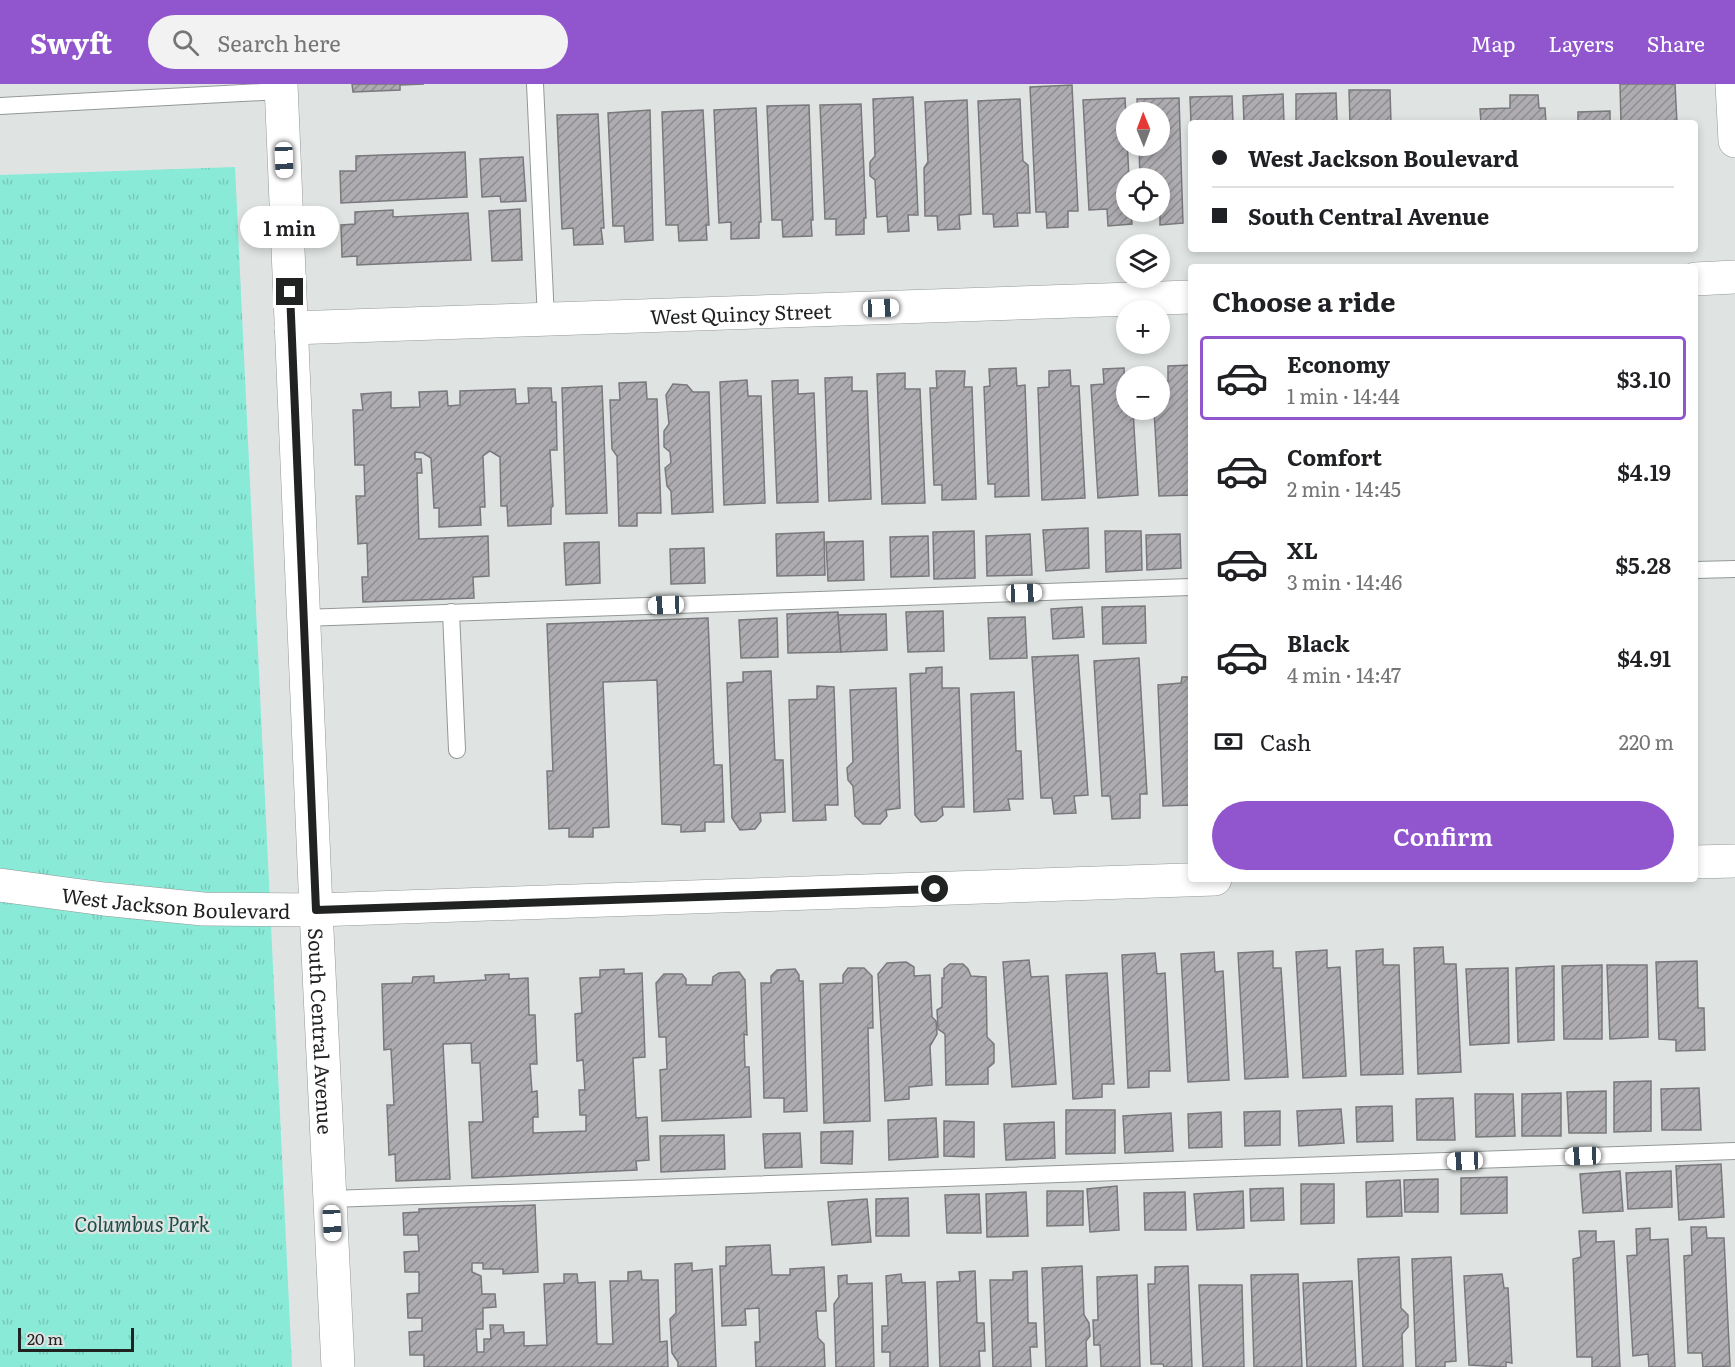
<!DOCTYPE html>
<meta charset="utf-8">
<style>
body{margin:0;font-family:Literata,serif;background:#f2f2f2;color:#202124;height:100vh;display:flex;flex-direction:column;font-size:22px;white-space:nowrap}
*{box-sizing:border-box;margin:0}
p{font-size:20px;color:#757577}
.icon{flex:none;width:33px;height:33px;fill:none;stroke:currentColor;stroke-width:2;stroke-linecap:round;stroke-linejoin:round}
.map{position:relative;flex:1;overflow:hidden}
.panel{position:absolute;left:1188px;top:180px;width:510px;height:618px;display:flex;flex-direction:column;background:#fff;border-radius:6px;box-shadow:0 3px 9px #0003}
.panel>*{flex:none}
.banner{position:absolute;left:1188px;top:36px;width:510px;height:132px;border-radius:6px;box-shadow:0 3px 9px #0003;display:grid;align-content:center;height:132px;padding:0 24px;background:#fff}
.needle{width:39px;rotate:359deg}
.fabs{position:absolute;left:1116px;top:18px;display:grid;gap:12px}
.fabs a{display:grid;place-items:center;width:54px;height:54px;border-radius:50%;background:#fff;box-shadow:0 3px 9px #0003;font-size:30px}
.scale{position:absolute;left:18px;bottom:15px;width:116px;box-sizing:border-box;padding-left:6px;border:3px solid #212222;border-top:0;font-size:16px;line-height:21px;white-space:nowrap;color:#212222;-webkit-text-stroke:4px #dfe4e3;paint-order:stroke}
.end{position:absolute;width:27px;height:27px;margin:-14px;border:8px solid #212222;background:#fff;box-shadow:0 0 0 3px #fff}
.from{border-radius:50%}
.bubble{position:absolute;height:42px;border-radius:21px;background:#fff;box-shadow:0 3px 9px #0003;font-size:20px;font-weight:600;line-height:42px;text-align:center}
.car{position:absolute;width:18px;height:36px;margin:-18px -9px;border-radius:8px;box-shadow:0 0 4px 2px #0007;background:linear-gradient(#fff 24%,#345 0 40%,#fff 0 76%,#345 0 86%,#fff 0)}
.banner b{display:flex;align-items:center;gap:21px;height:57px;font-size:22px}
.banner b+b{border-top:2px solid #e0e0e0}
.banner i{width:15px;height:15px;background:#202124}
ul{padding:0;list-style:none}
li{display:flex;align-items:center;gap:18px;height:84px;margin:0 12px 9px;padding:0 12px;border:3px solid transparent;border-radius:6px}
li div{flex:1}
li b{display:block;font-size:22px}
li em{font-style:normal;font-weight:600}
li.current{border-color:#9156cd}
li>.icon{width:54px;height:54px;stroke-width:1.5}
h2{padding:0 24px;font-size:27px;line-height:72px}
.pay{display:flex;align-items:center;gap:15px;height:66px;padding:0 24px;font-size:22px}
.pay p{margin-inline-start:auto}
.primary-button{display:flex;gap:12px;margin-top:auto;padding:12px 24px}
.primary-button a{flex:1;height:69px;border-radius:36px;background:#9156cd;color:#fff;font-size:24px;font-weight:600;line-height:69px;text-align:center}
header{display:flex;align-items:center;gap:36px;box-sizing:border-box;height:84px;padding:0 30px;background:#9156cd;color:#fff}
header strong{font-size:28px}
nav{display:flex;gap:33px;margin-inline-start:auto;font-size:21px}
.search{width:420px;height:54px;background:#f2f2f2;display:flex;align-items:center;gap:15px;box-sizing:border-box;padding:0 21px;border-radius:33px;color:#757577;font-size:22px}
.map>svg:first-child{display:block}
</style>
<header>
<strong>Swyft</strong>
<div class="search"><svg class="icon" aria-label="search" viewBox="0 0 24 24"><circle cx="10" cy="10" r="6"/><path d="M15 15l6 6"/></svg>Search here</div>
<nav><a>Map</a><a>Layers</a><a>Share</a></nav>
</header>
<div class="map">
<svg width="1735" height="1283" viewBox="0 0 1735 1283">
<defs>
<pattern id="park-tufts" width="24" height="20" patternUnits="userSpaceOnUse" patternTransform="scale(1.5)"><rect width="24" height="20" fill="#8aead8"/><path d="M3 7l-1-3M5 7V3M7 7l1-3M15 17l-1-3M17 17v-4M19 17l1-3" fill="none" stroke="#77c8b9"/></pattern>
<pattern id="building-hatch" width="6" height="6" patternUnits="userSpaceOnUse" patternTransform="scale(1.5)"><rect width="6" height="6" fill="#aeacb0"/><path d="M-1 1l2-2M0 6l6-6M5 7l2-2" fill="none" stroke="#8d8c8f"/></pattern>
</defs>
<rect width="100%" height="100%" fill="#dfe4e3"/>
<polygon fill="url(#park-tufts)" points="235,83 292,1283 0,1283 0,91"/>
<g fill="url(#building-hatch)" stroke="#79787c" stroke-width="1.5">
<polygon points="352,0 424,0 400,1 400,6 353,8"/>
<polygon points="1620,0 1675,0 1677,39 1621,39"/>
<polygon points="1072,1 1078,127 1068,127 1068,143 1047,144 1046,128 1036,128 1030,3"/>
<polygon points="1349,6 1390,6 1391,39 1350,39"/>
<polygon points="1336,9 1337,39 1296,39 1296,10"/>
<polygon points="1283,10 1284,39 1244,39 1243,12"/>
<polygon points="1510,11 1538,11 1539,24 1545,24 1546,39 1481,39 1480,25 1510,24"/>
<polygon points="1232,12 1233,39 1191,39 1190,13"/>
<polygon points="913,13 918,131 908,131 909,147 888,148 887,132 877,133 875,96 870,92 870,78 875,72 873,15"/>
<polygon points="1125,14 1129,94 1126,94 1126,128 1131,128 1132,140 1108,142 1107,125 1089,126 1083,16"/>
<polygon points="1179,14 1183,139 1160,141 1160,94 1140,94 1139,62 1160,62 1160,28 1138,28 1137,15"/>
<polygon points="1020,15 1023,77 1028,81 1030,129 1017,129 1018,142 994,143 993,130 983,130 978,17"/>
<polygon points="967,16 971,130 959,131 960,145 938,146 937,132 925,132 924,84 928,78 925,18"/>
<polygon points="861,20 866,134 864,134 864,150 836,151 836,135 825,135 820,21"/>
<polygon points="809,21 813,136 811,136 812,152 783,153 782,136 772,136 767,22"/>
<polygon points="756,24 761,138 759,138 759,154 731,155 731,138 719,139 714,26"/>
<polygon points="650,26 653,156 625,158 624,142 613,142 608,29"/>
<polygon points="703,26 709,141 706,141 707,156 679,157 678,141 666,141 662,28"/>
<polygon points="1610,27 1610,39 1578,39 1578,28"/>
<polygon points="598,30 604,144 601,144 603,160 574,161 573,144 562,145 557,31"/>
<polygon points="465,68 467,113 341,119 340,87 356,87 356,72"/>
<polygon points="523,73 526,117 501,118 500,112 482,113 480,75"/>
<polygon points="520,125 522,176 492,177 489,127"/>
<polygon points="393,126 393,133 468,129 471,176 357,181 357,172 342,173 341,141 355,140 355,128"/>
<polygon points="1191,281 1191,411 1159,412 1154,326 1160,326 1160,298 1168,297 1168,282"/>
<polygon points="1016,284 1017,302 1025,301 1029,412 995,413 995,400 988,400 984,303 990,302 989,285"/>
<polygon points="1124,284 1126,326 1133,326 1138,411 1098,414 1091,301 1104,300 1103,285"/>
<polygon points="1070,286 1071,302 1079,302 1085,414 1042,416 1038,304 1049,303 1049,287"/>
<polygon points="936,287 965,287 964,303 972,303 976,415 942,416 942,401 934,401 930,304 937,304"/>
<polygon points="905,289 905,305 920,305 925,419 882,420 877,290"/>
<polygon points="852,293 852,307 867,307 871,415 829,417 825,294"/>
<polygon points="747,296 748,312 761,312 765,419 724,421 720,298"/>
<polygon points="798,296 798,310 814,309 818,418 777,419 772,297"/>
<polygon points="646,298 647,315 657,315 661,429 637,429 637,442 619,442 617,372 612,365 610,316 620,316 619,299"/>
<polygon points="673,300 687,301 693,308 709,308 713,428 672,430 671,407 667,402 665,384 671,379 670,368 664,363 664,347 669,340 666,311"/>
<polygon points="602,302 607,429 566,430 562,304"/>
<polygon points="528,304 551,304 552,318 556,318 557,366 550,366 553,422 551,424 551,440 508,442 507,422 501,422 500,373 490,367 483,372 485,423 480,423 481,441 439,443 439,424 434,424 431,374 423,369 415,368 415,375 421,375 422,389 417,389 419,455 488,452 489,492 473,493 474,514 363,518 362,493 368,493 367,459 358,460 356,412 365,412 364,381 355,381 353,326 363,326 361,310 391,308 391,324 420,323 419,308 447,307 448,322 460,321 460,307 515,305 516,320 529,319"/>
<polygon points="1088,444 1089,484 1046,487 1043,446"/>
<polygon points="974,447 975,494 934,495 933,448"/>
<polygon points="1105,447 1141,447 1142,486 1106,488"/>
<polygon points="824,448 825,491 777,492 776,450"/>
<polygon points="1030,450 1032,491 987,492 986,452"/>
<polygon points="1180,450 1181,484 1147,486 1146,451"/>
<polygon points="928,452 929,492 891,493 890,453"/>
<polygon points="863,457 864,496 828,497 826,458"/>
<polygon points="599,458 600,499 566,501 564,459"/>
<polygon points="704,464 705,499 671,500 670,465"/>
<polygon points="1145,522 1146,559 1103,560 1102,523"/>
<polygon points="1082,523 1084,553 1053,555 1051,525"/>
<polygon points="943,527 944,567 908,568 906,528"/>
<polygon points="838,528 841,568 788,569 787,530"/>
<polygon points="886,530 887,566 841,568 838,531"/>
<polygon points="1025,533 1027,574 990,575 988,534"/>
<polygon points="708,534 714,681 722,681 724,738 705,738 705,747 681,748 681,741 662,740 657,596 603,598 609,743 593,744 593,753 569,753 569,744 549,745 547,687 553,687 547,540"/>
<polygon points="777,534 778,573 741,574 739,536"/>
<polygon points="1078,571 1088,711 1074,712 1076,729 1054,730 1052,714 1041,714 1032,573"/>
<polygon points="1139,574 1147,710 1140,710 1140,734 1112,735 1110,712 1102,712 1094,577"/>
<polygon points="942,583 942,604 959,604 964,723 942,723 943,731 936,737 921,738 915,731 910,590 926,589 926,584"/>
<polygon points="771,587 775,676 783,676 785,728 760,729 761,737 755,745 740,746 732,734 727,599 743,598 743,588"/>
<polygon points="1182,593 1191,593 1191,721 1163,722 1158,601 1181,599"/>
<polygon points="817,602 834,603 838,721 825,721 826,736 793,737 789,616 817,615"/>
<polygon points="896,604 900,724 886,726 887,732 880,740 863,740 855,732 853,702 848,696 847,684 853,678 850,606"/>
<polygon points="1014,608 1016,667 1021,667 1023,715 1008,715 1010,726 974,728 971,610"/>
<polygon points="1443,863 1444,880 1456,880 1461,988 1418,990 1414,864"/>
<polygon points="1383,865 1383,881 1399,881 1403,990 1361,991 1356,867"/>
<polygon points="1327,866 1327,884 1340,883 1346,992 1303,994 1296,868"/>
<polygon points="1273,867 1273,884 1281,884 1288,993 1245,995 1238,869"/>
<polygon points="1214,868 1215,888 1223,887 1229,996 1188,998 1181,870"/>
<polygon points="1155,869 1157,890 1165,889 1170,987 1149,987 1149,1003 1128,1004 1122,871"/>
<polygon points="1029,876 1031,893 1048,892 1056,1000 1012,1003 1003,878"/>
<polygon points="1697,877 1698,924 1704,924 1705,966 1676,967 1676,956 1659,955 1656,878"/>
<polygon points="906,878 914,883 914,892 930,891 932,933 936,937 937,950 930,962 932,1001 909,1003 909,1015 885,1017 878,890 887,879"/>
<polygon points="950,880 963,880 968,885 971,892 986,893 987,953 994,960 994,979 988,984 988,1000 946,1001 945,950 938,945 937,926 942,923 942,894 944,894 944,885"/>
<polygon points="1602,881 1602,955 1564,955 1562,882"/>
<polygon points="1607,881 1647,881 1648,953 1610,955"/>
<polygon points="1554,882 1554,956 1518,958 1516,884"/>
<polygon points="848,884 864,884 872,892 873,944 868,944 870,1037 824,1039 820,900 843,899 843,891"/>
<polygon points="1508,884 1509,959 1470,961 1466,885"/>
<polygon points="624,885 624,890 642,889 645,973 633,974 636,1034 647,1033 649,1076 636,1077 637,1086 472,1094 469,1038 483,1038 480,979 472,979 471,959 443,960 450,1095 396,1097 395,1070 389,1071 387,1021 394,1021 391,965 384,966 382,900 412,899 413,893 434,892 434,899 486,896 485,891 509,890 509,895 528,894 529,931 535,931 537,980 530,980 532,1008 537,1007 538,1033 533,1033 533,1049 586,1047 586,1031 580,1031 579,1006 585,1006 583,976 577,977 575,930 582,929 580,894 600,893 600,886"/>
<polygon points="795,885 799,891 799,897 803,897 807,1027 784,1028 784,1014 764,1014 761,899 771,899 771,892 777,886"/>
<polygon points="739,888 745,896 747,951 744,950 745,983 749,983 751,1033 662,1037 660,986 667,985 666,953 659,953 656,899 664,890 682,890 686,895 686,901 712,901 713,893 719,889"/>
<polygon points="1107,889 1114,1000 1102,1000 1102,1013 1073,1015 1066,891"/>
<polygon points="1651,997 1651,1047 1614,1048 1614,998"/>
<polygon points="1699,1004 1701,1046 1662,1046 1661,1005"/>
<polygon points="1606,1007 1606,1049 1569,1049 1567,1008"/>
<polygon points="1561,1009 1561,1052 1522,1052 1522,1010"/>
<polygon points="1475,1010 1513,1010 1515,1052 1476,1053"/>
<polygon points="1453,1014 1455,1056 1417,1056 1416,1015"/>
<polygon points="1392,1022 1393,1057 1357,1058 1356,1023"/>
<polygon points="1341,1025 1344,1059 1299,1062 1297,1027"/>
<polygon points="1066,1026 1115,1026 1115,1069 1066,1070"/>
<polygon points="1280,1027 1280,1061 1245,1062 1244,1028"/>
<polygon points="1221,1028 1222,1063 1189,1064 1188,1030"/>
<polygon points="1171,1029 1173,1067 1125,1069 1123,1032"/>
<polygon points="936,1034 938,1073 889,1076 888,1036"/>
<polygon points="944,1037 974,1038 974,1073 944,1072"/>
<polygon points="1054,1038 1055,1074 1006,1076 1004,1040"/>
<polygon points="853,1047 852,1080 821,1079 821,1048"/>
<polygon points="800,1049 802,1083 765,1084 763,1050"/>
<polygon points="724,1051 725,1085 661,1088 660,1052"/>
<polygon points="1721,1080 1724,1133 1679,1136 1676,1082"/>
<polygon points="1620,1087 1623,1127 1583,1129 1580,1090"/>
<polygon points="1671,1087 1672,1123 1628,1125 1626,1089"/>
<polygon points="1507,1093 1507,1129 1461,1130 1461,1094"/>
<polygon points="1438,1095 1438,1128 1405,1128 1404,1096"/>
<polygon points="1400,1096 1402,1132 1367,1133 1366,1098"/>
<polygon points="1301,1100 1334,1100 1334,1139 1301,1140"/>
<polygon points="1117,1102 1119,1146 1090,1148 1087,1105"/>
<polygon points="1283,1104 1284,1136 1251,1137 1250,1105"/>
<polygon points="1047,1107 1083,1107 1083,1141 1047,1142"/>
<polygon points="1243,1107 1244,1144 1197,1146 1194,1110"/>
<polygon points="1026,1108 1028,1152 987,1153 986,1110"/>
<polygon points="1185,1108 1186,1146 1145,1146 1144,1109"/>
<polygon points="979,1110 981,1149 947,1149 945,1111"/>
<polygon points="908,1114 909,1152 876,1152 876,1115"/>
<polygon points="867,1115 871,1158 832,1161 828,1118"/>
<polygon points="535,1121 538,1188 503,1190 503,1185 483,1185 483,1179 472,1179 472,1188 481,1192 482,1210 495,1210 496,1223 483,1224 483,1245 476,1245 477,1268 484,1268 484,1255 491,1255 490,1241 503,1241 504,1249 524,1248 524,1262 547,1261 544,1200 564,1199 564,1190 577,1190 578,1199 595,1198 597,1260 613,1260 610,1197 628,1197 628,1188 641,1187 642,1196 658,1196 660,1258 667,1257 668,1283 424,1283 424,1271 410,1271 409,1248 422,1247 422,1234 408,1234 407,1210 419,1209 419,1188 405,1188 404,1168 419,1167 418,1151 404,1151 403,1129 419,1128 419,1125"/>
<polygon points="1691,1143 1706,1143 1707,1154 1724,1154 1730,1282 1703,1283 1702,1269 1688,1269 1684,1172 1692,1171"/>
<polygon points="1650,1144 1650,1156 1668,1155 1675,1283 1649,1283 1648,1270 1633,1272 1627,1172 1637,1171 1636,1145"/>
<polygon points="1579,1147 1596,1147 1596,1158 1614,1157 1620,1283 1592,1283 1592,1273 1577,1273 1573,1175 1581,1173"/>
<polygon points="770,1161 772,1191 790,1191 790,1185 824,1183 826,1227 816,1227 818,1254 824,1260 825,1283 756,1283 755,1258 760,1258 759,1224 745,1225 746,1241 722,1242 720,1182 726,1182 726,1163"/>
<polygon points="1399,1173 1401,1224 1408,1231 1408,1243 1402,1250 1403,1283 1363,1283 1358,1175"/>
<polygon points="1451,1173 1456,1277 1445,1278 1445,1283 1416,1283 1412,1175"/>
<polygon points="692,1179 692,1187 712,1185 716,1283 678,1283 678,1278 672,1269 670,1235 676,1229 675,1180"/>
<polygon points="1082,1182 1084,1231 1089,1239 1090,1252 1086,1257 1087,1283 1046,1283 1042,1184"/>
<polygon points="1188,1182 1192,1283 1164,1283 1163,1280 1151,1280 1148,1200 1155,1200 1155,1183"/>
<polygon points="975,1187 977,1239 984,1239 985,1267 979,1267 980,1283 940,1283 937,1198 960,1197 959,1188"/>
<polygon points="1027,1187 1028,1239 1036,1239 1037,1263 1030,1263 1031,1283 993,1283 990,1196 1013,1196 1013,1188"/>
<polygon points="901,1190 902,1199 925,1198 928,1283 890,1283 890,1268 882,1268 882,1242 888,1242 886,1192"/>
<polygon points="1298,1190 1302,1283 1254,1283 1251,1191"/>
<polygon points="1502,1190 1504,1204 1508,1204 1512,1279 1506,1278 1506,1283 1469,1281 1464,1192"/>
<polygon points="847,1191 847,1200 872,1199 874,1283 836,1283 834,1220 839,1213 838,1192"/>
<polygon points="1137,1191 1140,1283 1101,1283 1100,1261 1094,1261 1093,1236 1098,1236 1097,1193"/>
<polygon points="1352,1197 1356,1283 1307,1283 1303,1199"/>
<polygon points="1199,1201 1242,1201 1244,1283 1203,1283"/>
</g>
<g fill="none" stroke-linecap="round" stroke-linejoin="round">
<g stroke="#939897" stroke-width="18">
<g id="lane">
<polyline points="535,0 546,235"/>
<polyline points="0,22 281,7"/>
<polyline points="1695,486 1735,485"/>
<polyline points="451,528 457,666"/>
<polyline points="303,534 1191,503"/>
<polyline points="330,1115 1735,1067"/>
</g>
</g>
<g stroke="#939897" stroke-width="34">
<g id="street">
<polyline points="1732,0 1735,57"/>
<polyline points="1695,195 1735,193"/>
<path id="s1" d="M291,244L1191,213"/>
</g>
</g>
<g stroke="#939897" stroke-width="34">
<g id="secondary">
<path id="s2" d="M281,0L316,826L338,1283"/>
<polyline points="1695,778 1735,777"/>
<path id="s3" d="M0,801L104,815L203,825L316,826L1215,795"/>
</g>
</g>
<use href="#lane" stroke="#fff" stroke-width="16"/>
<use href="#street" stroke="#fff" stroke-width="33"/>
<use href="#secondary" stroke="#fff" stroke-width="33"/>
</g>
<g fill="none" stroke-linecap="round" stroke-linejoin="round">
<polyline stroke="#212222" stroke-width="8" points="290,208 316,826 935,805"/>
</g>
<g text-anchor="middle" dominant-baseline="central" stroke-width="4.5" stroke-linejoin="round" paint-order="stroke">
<g font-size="20" fill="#212222" stroke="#dfe4e3">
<text stroke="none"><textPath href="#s1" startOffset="450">West Quincy Street</textPath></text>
<text stroke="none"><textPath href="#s3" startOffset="177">West Jackson Boulevard</textPath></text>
<text stroke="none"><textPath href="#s2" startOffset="948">South Central Avenue</textPath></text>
</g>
<g font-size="20" font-style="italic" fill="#1e4b43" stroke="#dfe4e3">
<text x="142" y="1139">Columbus Park</text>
</g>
</g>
</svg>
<div class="fabs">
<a><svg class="needle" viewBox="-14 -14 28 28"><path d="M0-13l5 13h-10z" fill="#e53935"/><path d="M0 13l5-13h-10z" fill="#757577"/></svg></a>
<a><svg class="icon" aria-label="locate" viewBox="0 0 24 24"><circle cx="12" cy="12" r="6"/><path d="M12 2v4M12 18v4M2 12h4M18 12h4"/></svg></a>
<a><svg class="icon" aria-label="layers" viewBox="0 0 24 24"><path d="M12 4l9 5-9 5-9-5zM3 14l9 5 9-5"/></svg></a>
<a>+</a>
<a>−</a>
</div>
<div class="scale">20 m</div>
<i class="end from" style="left:935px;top:805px"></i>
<i class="end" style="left:290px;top:208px"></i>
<div class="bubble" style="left:240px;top:122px;width:99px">1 min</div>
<i class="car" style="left:284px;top:76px;rotate:178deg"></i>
<i class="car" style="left:881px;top:224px;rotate:88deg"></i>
<i class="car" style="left:1024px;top:509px;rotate:88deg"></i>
<i class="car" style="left:666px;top:521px;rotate:268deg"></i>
<i class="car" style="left:1583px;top:1072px;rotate:268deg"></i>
<i class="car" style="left:1465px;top:1077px;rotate:268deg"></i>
<i class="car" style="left:332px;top:1139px;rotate:177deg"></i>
<div class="banner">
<b><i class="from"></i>West Jackson Boulevard</b>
<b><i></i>South Central Avenue</b>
</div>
<section class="panel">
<h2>Choose a ride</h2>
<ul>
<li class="current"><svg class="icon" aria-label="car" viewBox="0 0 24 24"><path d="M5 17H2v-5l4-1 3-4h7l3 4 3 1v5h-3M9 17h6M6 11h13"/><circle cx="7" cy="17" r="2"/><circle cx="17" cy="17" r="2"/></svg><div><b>Economy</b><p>1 min · 14:44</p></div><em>$3.10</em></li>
<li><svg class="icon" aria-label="car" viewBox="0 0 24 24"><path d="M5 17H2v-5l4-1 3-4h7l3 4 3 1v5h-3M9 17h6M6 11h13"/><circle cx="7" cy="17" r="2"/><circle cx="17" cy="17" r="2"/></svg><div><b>Comfort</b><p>2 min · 14:45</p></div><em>$4.19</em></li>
<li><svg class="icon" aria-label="car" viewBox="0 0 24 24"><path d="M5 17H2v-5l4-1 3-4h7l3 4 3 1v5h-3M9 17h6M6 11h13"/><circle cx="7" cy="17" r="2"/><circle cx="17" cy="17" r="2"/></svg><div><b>XL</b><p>3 min · 14:46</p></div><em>$5.28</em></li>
<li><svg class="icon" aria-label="car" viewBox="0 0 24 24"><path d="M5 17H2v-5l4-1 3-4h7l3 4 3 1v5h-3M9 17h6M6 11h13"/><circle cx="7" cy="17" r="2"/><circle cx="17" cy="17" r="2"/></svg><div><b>Black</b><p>4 min · 14:47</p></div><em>$4.91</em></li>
</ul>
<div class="pay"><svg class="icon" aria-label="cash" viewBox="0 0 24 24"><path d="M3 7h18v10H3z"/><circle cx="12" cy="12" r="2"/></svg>Cash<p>220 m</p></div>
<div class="primary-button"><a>Confirm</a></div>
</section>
</div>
